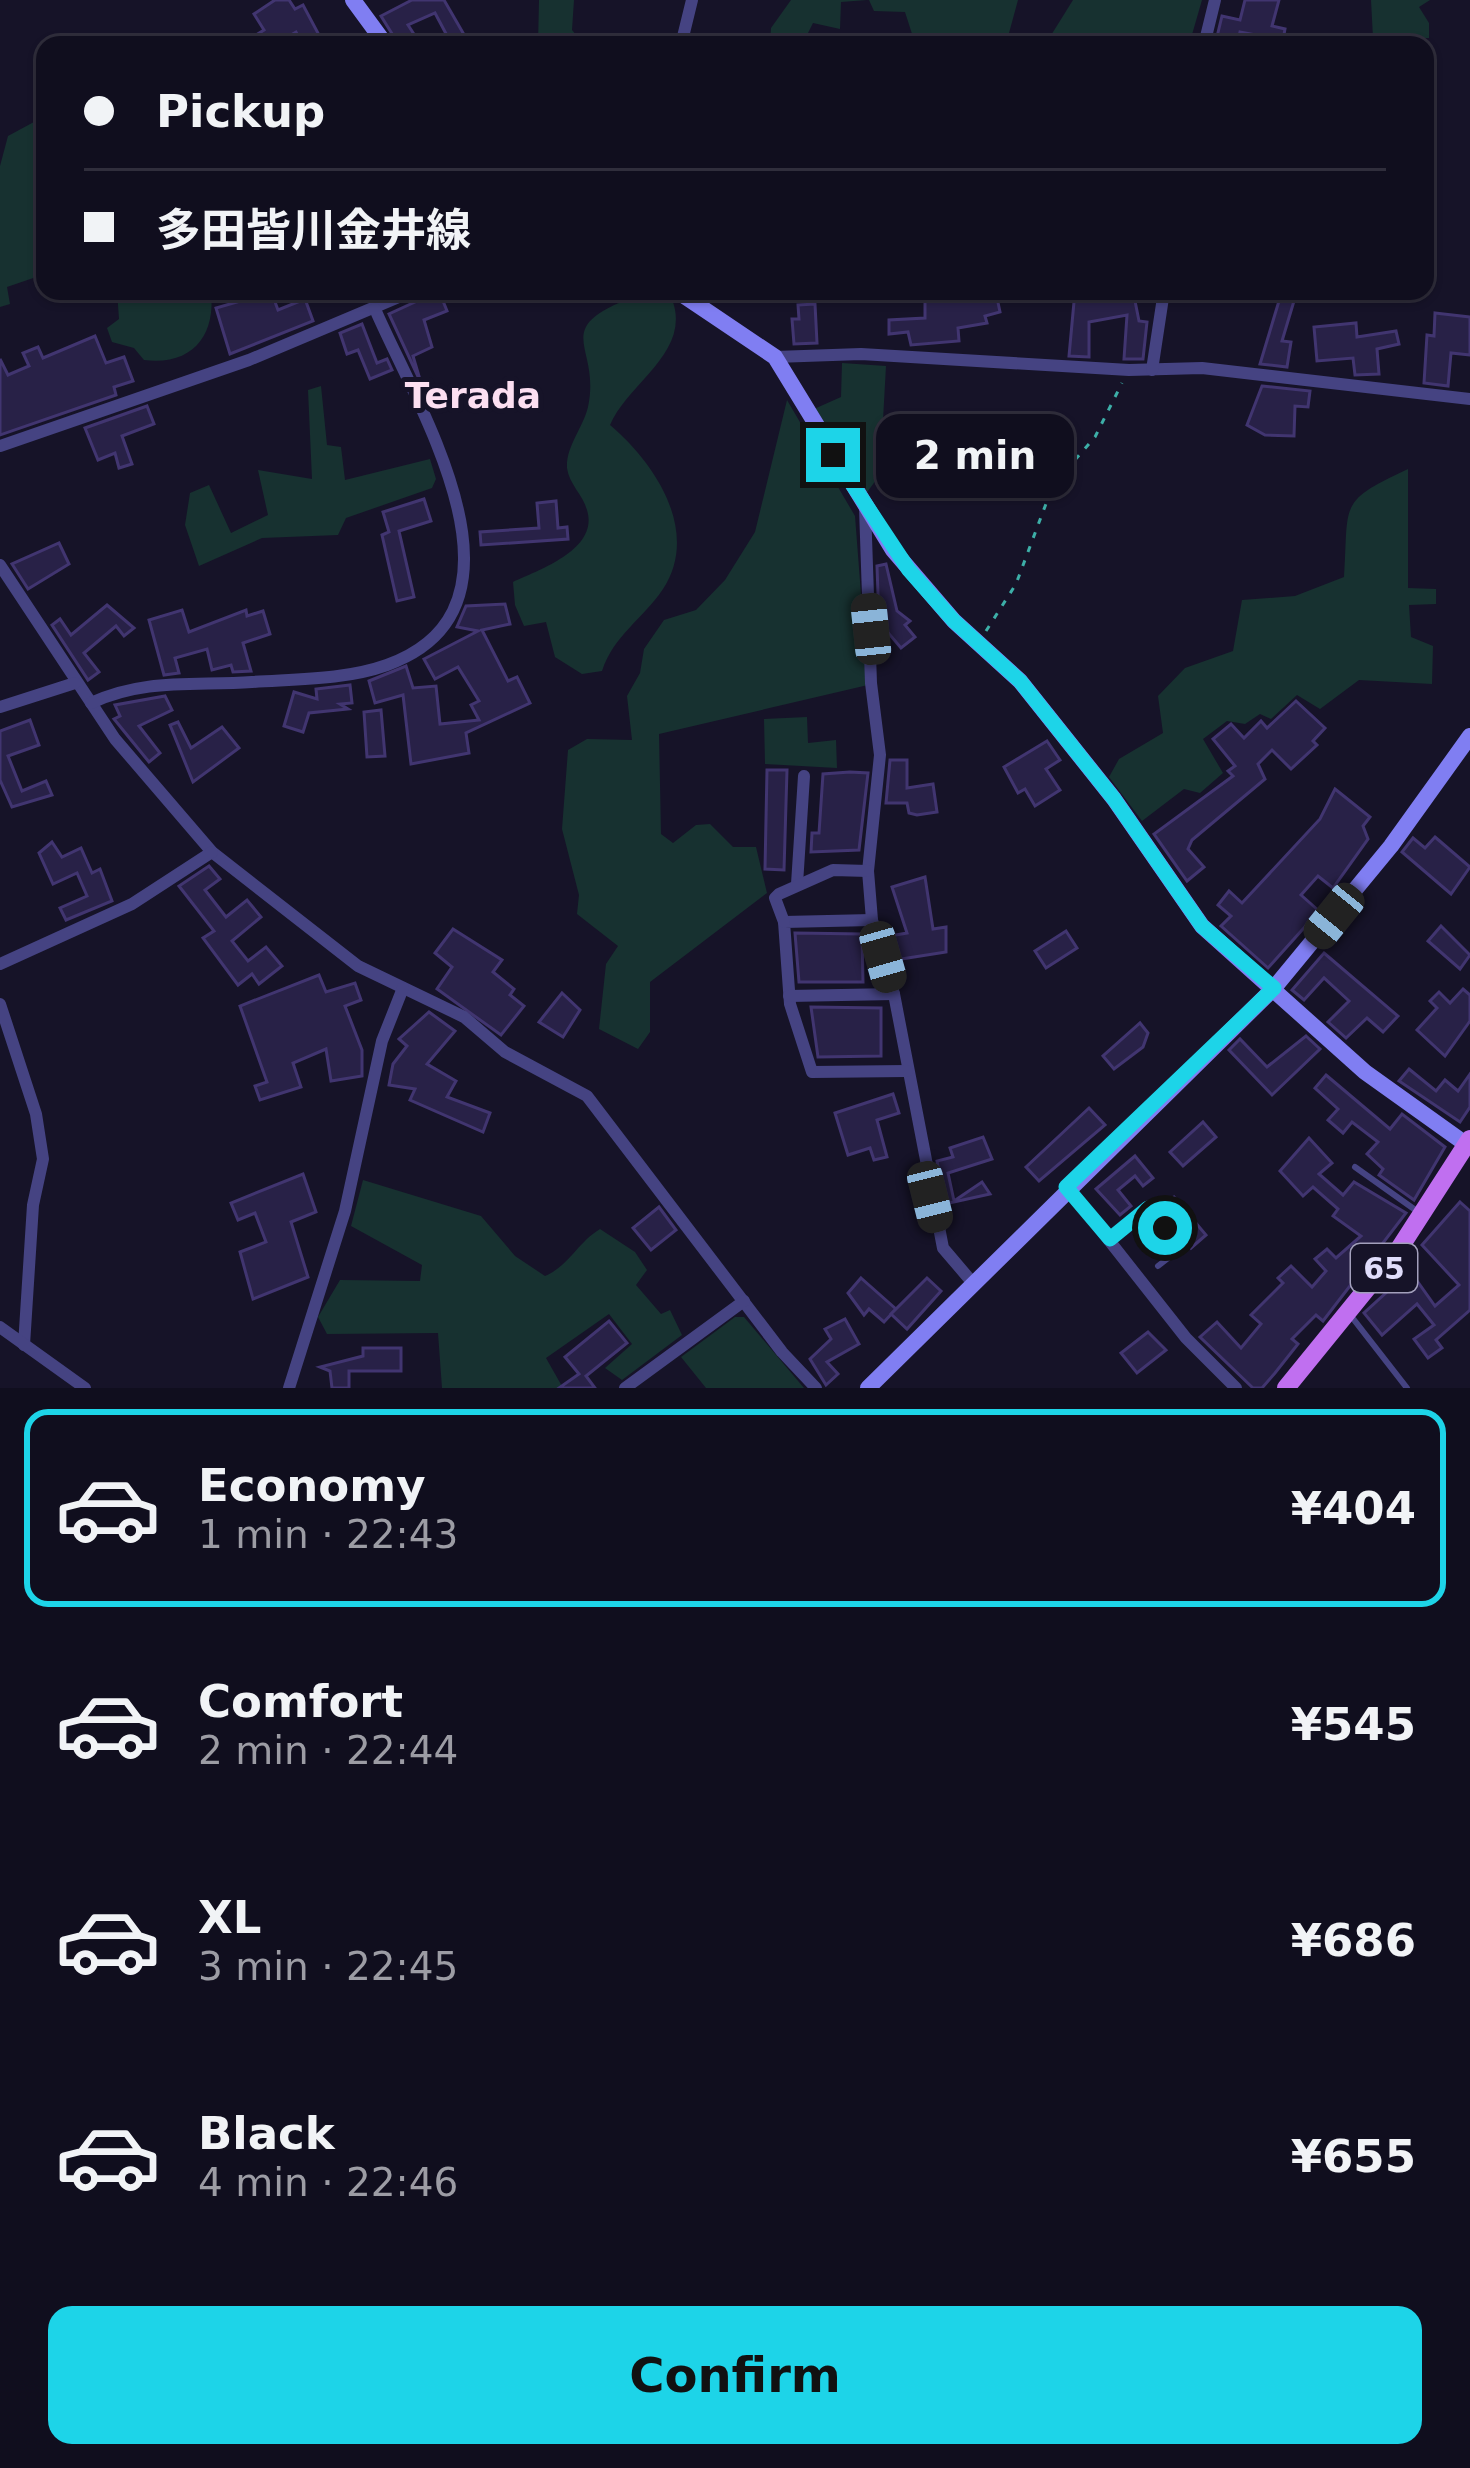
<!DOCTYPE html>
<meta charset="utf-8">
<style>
body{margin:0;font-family:"DejaVu Sans","Noto Sans JP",sans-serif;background:#1e1c2b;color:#f1f3f6;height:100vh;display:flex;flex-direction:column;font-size:45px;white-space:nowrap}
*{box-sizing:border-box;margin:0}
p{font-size:39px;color:#9c9ca4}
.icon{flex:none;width:66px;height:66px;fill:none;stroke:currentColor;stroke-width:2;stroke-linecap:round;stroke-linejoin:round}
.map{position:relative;height:1388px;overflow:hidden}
.side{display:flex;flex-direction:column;background:#100e1e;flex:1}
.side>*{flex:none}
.banner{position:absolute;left:36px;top:36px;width:1398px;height:264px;border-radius:24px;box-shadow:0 3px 9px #0004,0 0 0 3px #302e3c;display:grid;align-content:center;height:264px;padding:0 48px;background:#100e1e}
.end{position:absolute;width:54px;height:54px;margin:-27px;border:15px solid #1dd4e8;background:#111;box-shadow:0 0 0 6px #111}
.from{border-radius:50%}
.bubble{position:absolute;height:84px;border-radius:24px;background:#100e1e;box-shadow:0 3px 9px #0004,0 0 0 3px #302e3c;font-size:39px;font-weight:600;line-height:84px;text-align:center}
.car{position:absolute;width:36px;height:72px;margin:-36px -18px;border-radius:15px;box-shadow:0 0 9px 3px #0007;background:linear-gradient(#222 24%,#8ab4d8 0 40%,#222 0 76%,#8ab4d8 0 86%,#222 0)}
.banner b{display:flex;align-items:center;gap:42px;height:114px;font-size:45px}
.banner b+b{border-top:3px solid #302e3c}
.banner i{width:30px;height:30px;background:#f1f3f6}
ul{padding:21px 0 0;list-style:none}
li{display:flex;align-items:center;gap:36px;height:198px;margin:0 24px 18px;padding:0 24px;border:6px solid transparent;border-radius:24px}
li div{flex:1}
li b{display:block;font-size:45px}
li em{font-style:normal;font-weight:600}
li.on{border-color:#1dd4e8}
li>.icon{width:108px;height:108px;stroke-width:1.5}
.button{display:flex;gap:24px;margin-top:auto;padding:24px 48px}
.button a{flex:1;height:138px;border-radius:24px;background:#1dd4e8;color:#111;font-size:48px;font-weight:600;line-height:138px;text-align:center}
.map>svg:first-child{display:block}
</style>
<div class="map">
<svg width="1470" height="1388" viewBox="0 0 1470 1388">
<rect width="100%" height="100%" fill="#161328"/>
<g fill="#173130">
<polygon points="539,0 574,0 572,30 584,45 538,45"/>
<polygon points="791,0 867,0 841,2 840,29 813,23 802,45 770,45 771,28"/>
<polygon points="869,0 1018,0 1009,33 1018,45 986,45 965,34 913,37 905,12 874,11"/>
<polygon points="1073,0 1202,0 1189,45 1045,45"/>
<polygon points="1371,0 1430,0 1419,7 1429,23 1429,38 1373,38"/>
<polygon points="45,116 45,274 7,287 10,304 0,307 0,166 8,136"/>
<path d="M117,291H211C216,336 192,366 144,360L134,348L112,342L107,328L119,319Z"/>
<path d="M644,293L673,302C690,353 627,384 610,425C654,462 701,531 663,589C642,620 614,635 602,671L582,674L555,657L546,622L524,626L515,605L513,582C541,569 599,549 587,510C583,495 569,484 567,468C566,446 583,428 588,407C602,342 543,329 644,293Z"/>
<polygon points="842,363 886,366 883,420 895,425 890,461 865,495 814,409 841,397"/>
<polygon points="321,386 327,445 341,447 345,480 430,459 436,479 432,488 346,518 338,535 262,538 199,566 185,525 190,493 209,485 231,533 268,515 258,470 312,479 308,390"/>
<polygon points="787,400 855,516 868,685 659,734 661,834 673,843 696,825 710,824 733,847 756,847 767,893 650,982 650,1032 638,1049 599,1029 606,964 618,946 577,914 579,895 562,829 568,750 587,739 632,740 627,696 640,673 644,649 664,620 696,610 725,580 755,532"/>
<path d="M1408,469V588L1436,589V604L1409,605L1411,637L1433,646L1432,684L1359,680L1320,709L1297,695L1271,719L1260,714L1245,724L1227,721L1203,739L1223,773L1200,793L1184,789L1142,821L1109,777L1119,759L1163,733L1158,696L1185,668L1233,651L1242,600L1295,596L1344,577C1349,503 1337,502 1408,469Z"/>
<polygon points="807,717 808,743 836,740 837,768 765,764 764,719"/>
<path d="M363,1180L481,1216L515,1256L545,1276C570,1265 577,1243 600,1229L635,1252L647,1270L636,1285L661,1314L670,1310L682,1335L622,1380L605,1368L632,1344L609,1314L546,1358L563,1388H442L438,1333L327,1334L318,1317L340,1280L420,1281L422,1265L351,1226Z"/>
<polygon points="735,1317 744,1317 804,1388 706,1388 681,1357"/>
</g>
<g fill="#282147" stroke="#413570" stroke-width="3">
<polygon points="275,0 289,0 295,9 303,5 319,35 302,43 296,32 274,45 258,45 253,37 264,30 254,14"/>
<polygon points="412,0 444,0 470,45 452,45 435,13 408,25 421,45 399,45 381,16"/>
<polygon points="1245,0 1279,0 1272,26 1285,29 1283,40 1240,32 1237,45 1215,45 1222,16 1240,20"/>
<polygon points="233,291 271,291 278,310 305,299 313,321 230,354 216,308 237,302"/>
<polygon points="439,291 447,311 424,320 432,347 413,356 421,383 389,314"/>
<polygon points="925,291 954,291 954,297 996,293 1000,312 985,316 987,323 958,328 959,341 911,345 908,332 889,334 889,320 925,318"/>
<polygon points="1075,291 1133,291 1139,321 1147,322 1143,359 1124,359 1127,315 1089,322 1089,357 1069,356"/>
<polygon points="1282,291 1297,291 1282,341 1291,342 1287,367 1260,364"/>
<polygon points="815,304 817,343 794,344 792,319 799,319 798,305"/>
<polygon points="1435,313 1470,317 1470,355 1451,353 1448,386 1424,383 1427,335 1434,336"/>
<polygon points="1356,323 1357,337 1396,331 1399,344 1377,349 1379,374 1355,375 1353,358 1317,361 1314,327"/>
<polygon points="362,324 377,363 387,359 392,370 370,379 358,350 347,354 340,333"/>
<polygon points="95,336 106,363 124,357 133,381 114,387 116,395 0,435 0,359 8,375 29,366 23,353 38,347 43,358"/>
<polygon points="1262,386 1310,391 1308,407 1295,406 1294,436 1265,435 1247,425"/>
<polygon points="147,406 154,424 122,436 132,464 119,468 115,453 98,460 85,428"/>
<polygon points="424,499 431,521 399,531 414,597 397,601 382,535 389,532 383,512"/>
<polygon points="556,501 558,528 567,527 568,539 481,545 480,532 539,528 537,503"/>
<polygon points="59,543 69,564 28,589 12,564"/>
<polygon points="886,564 897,611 910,621 905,625 915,637 901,648 879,622 877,566"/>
<polygon points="505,604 510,624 482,630 508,681 517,677 530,703 466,733 469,753 411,764 403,695 375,703 369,681 406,666 413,688 436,686 440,724 479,720 471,705 479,701 458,667 435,679 424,659 478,631 457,627 466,606"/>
<polygon points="107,605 134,628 124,636 116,626 84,653 99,672 88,680 52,625 60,619 71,635"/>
<polygon points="182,610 189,632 246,610 247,616 263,611 270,634 243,643 251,671 233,672 231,665 212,670 207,649 175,658 179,673 164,675 149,620"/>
<polygon points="350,685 352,703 340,704 348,709 309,713 303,732 284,726 294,692 317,699 316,689"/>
<polygon points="165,696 172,710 139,726 160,753 149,762 114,719 120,716 115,705"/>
<polygon points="1296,701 1325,728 1313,741 1317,745 1291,769 1272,750 1258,764 1265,779 1192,840 1188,849 1204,867 1187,881 1154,834 1233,776 1228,771 1235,766 1213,739 1231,724 1244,738 1261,721 1267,728"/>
<polygon points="381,710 385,756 367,757 364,712"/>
<polygon points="30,720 39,745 8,756 22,791 46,781 52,795 12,807 0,780 0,731"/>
<polygon points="178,722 191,748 222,727 239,748 193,782 170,725"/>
<polygon points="1047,741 1060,760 1046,769 1060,790 1035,806 1025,789 1018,793 1004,767"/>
<polygon points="890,760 907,760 907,788 933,784 937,812 917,815 909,813 907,803 886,803"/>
<polygon points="767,770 787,770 784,870 765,869"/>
<polygon points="850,772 868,773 859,850 811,852 812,833 819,833 823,774"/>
<polygon points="1335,789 1370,817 1363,826 1368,839 1333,888 1318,876 1301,895 1319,911 1268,968 1221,926 1231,916 1218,905 1229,891 1242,903 1320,819"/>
<polygon points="1435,837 1470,867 1451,894 1402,852 1413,838 1425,848"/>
<polygon points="52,842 62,857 81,848 92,873 100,869 112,901 66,920 60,908 87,896 77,873 53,884 39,853"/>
<polygon points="209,866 220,879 205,890 226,917 247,900 261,917 232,941 248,961 266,947 282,966 259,984 252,974 238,985 203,938 214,931 179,886"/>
<polygon points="925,877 933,929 946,927 946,952 895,960 890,936 907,933 892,887"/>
<polygon points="1441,926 1470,955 1460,969 1428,941"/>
<polygon points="453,929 502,960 493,972 514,989 510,995 524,1006 501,1035 437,989 452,967 435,953"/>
<polygon points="1066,931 1077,948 1046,968 1035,951"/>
<polygon points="795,933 862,934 863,982 799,982"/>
<polygon points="1324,953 1398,1016 1383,1032 1367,1018 1346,1038 1328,1022 1349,1001 1324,978 1304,1000 1292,990"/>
<polygon points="319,975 326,992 355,983 361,1000 345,1006 362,1050 362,1076 331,1081 326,1049 293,1063 301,1087 260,1100 255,1086 267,1082 240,1006"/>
<polygon points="1463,989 1470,995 1470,1021 1445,1056 1417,1030 1437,1008 1430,1001 1439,992 1450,1003"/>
<polygon points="562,993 580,1010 563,1037 539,1022"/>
<polygon points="811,1007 881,1008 881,1056 818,1057"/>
<polygon points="429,1012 455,1031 427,1064 456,1081 447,1097 490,1113 483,1132 410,1100 415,1089 389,1085 393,1064 407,1046 399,1039"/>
<polygon points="1140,1023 1148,1033 1143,1047 1114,1069 1103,1056"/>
<polygon points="1306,1036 1320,1049 1272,1095 1229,1050 1240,1039 1267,1067"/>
<polygon points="1409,1069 1436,1091 1445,1080 1458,1091 1470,1074 1470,1107 1460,1122 1399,1081"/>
<polygon points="1326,1075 1390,1129 1402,1114 1445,1147 1414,1200 1379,1175 1383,1169 1367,1154 1378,1142 1352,1122 1343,1133 1328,1120 1338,1109 1315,1088"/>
<polygon points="893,1094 899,1113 877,1120 887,1157 874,1160 870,1148 848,1155 835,1113"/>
<polygon points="1089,1108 1105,1125 1039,1181 1026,1167"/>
<polygon points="1203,1122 1216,1137 1183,1166 1170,1152"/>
<polygon points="983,1137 992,1159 948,1173 954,1201 982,1182 990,1194 945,1204 937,1161 953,1157 950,1148"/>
<polygon points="1309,1138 1332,1163 1319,1174 1343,1195 1354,1182 1406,1213 1323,1321 1316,1315 1292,1339 1298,1344 1275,1373 1262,1388 1253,1388 1200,1337 1217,1322 1241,1348 1261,1324 1251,1315 1283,1283 1278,1278 1291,1266 1312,1287 1326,1271 1315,1259 1327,1249 1336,1258 1361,1236 1333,1216 1338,1209 1313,1187 1303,1196 1280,1171"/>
<polygon points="1135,1156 1153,1178 1143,1186 1135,1176 1118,1190 1131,1206 1120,1215 1096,1189"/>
<polygon points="303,1174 316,1212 291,1222 308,1277 253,1299 240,1252 266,1242 255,1213 238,1220 231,1203"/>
<polygon points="1174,1197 1206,1235 1191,1248 1159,1209"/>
<polygon points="1460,1202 1470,1211 1470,1310 1436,1340 1442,1348 1428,1358 1414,1339 1434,1325 1417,1304 1382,1335 1364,1313 1410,1271 1435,1306 1459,1285 1422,1245"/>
<polygon points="659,1207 676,1230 651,1250 633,1228"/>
<polygon points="861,1278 896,1309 884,1322 869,1309 864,1315 848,1293"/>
<polygon points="927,1278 941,1291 907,1329 891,1314"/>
<polygon points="845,1319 859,1344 827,1362 838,1374 826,1385 810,1359 831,1339 825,1329"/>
<polygon points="609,1321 627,1343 586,1376 595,1388 559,1388 579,1374 565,1357"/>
<polygon points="1148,1332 1166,1350 1137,1373 1121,1353"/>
<polygon points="363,1348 401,1348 401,1371 349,1371 349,1388 332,1388 330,1371 320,1367 363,1356"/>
</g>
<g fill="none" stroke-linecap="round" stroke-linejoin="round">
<polyline stroke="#3dafa8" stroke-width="3" stroke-dasharray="6 9" stroke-linecap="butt" points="986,631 1016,584 1053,485 1095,437 1122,383"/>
<g stroke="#454382" stroke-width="6">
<polyline points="1355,1167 1421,1214"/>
<polyline points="1110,1239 1148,1208 1181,1248 1158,1266"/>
<polyline points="1351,1316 1407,1388"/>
</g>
<g stroke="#454382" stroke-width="12">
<polyline points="681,45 692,0"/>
<polyline points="1204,45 1215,0"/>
<polyline points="775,357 861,354 1129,370 1202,368 1470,399"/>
<polyline points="1152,370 1164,291"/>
<polyline points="0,446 249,360 413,291"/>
<polyline points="865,508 871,683 880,755 868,871 872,920 894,994 943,1248 972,1282"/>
<polyline points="0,565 115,739 212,852 358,966 464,1017 505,1052 587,1096 782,1352 816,1388"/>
<path d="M91,703C144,678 195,686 252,682C296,679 345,680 387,665C545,608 418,409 375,309"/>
<polyline points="0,707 75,683"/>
<polyline points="797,884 804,776"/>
<polyline points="872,920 784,922 790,1004 812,1072 907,1071"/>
<polyline points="784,922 775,898 779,894 833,870 868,871"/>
<polyline points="0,964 132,904 212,852"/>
<polyline points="789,996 894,994"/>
<polyline points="0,1004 36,1114 43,1159 33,1205 24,1345"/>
<polyline points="1067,1187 1186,1338 1236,1388"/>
<polyline points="0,1327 85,1388"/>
<polyline points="289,1388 345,1211 382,1041 403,988"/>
<polyline points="625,1388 744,1301"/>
</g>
<g stroke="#807ef2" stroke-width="16">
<polyline points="353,0 386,45"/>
<polyline points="677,291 775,357 893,550 954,621 1020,681 1114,799 1202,926 1365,1072 1470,1147"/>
<polyline points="868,1388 1274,988 1391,846 1470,736"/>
</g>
<polyline stroke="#c06ff0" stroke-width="18" points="1286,1388 1399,1249 1470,1139"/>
</g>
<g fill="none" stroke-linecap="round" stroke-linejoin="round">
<polyline stroke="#1dd4e8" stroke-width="15" points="833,455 909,570 954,621 1020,681 1114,799 1202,926 1274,988 1066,1187 1110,1239 1148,1208 1165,1228"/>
</g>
<g text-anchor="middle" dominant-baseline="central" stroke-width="10" stroke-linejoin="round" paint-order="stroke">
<rect fill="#161328" stroke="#a3a0bc" stroke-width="3" x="1351" y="1244" width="66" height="48" rx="9"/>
<g font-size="30" font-weight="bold" fill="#e0ddfb">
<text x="1384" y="1268">65</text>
</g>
<g font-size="36" font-weight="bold" fill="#fcdff1" stroke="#161328">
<text x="473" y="395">Terada</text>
</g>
</g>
</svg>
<i class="end from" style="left:1165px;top:1228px"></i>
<i class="end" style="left:833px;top:455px"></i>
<div class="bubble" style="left:876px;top:414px;width:198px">2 min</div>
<i class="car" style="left:871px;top:629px;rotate:354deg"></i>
<i class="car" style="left:1334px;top:916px;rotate:219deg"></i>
<i class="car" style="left:883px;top:957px;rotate:164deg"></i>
<i class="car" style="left:930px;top:1197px;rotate:166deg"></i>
<div class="banner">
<b><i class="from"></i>Pickup</b>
<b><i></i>多田皆川金井線</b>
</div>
</div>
<section class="side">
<ul>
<li class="on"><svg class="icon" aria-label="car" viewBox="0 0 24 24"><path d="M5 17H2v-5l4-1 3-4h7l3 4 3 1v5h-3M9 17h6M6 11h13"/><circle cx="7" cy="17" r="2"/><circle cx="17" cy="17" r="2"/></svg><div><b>Economy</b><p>1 min · 22:43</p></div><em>¥404</em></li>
<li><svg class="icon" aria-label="car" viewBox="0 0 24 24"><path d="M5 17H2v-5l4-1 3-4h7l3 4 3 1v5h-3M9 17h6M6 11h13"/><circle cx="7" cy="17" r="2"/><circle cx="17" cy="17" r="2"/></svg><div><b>Comfort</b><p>2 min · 22:44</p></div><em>¥545</em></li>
<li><svg class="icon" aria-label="car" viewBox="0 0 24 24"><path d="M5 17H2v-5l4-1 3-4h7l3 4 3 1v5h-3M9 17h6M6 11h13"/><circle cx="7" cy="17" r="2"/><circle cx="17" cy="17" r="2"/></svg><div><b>XL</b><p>3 min · 22:45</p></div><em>¥686</em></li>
<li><svg class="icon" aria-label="car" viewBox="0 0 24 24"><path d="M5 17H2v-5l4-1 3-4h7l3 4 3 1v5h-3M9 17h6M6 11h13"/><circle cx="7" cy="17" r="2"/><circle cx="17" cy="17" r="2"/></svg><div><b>Black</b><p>4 min · 22:46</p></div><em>¥655</em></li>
</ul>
<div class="button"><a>Confirm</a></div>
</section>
